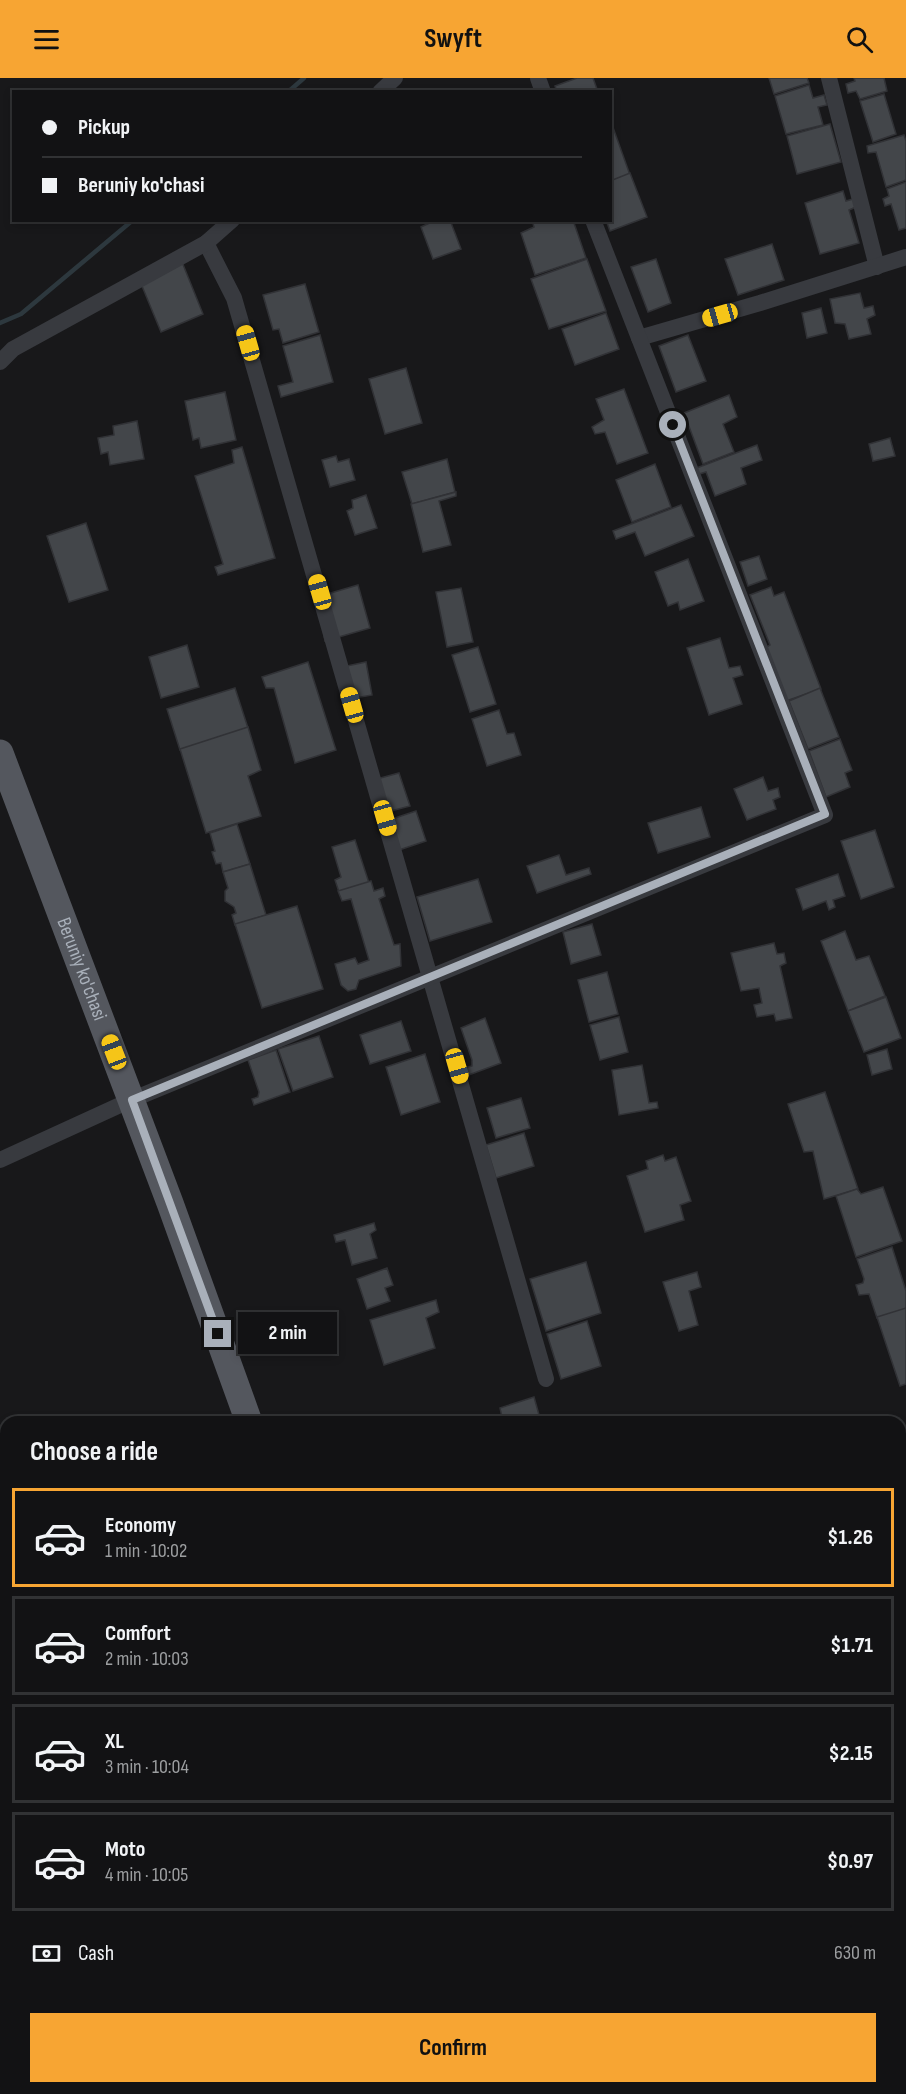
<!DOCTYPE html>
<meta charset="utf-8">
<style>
body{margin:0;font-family:"Sofia Sans Condensed",sans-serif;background:#1f2022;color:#f1f3f6;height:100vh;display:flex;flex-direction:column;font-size:22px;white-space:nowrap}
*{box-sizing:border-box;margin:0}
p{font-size:20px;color:#9c9ea0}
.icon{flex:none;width:33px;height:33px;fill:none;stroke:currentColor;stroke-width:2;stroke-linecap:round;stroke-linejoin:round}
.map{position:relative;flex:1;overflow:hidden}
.details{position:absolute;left:0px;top:1338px;width:906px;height:678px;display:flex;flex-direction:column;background:#121214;border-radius:18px 18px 0 0;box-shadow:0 3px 9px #0003,0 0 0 2px #313234}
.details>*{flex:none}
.guide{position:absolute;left:12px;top:12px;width:600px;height:132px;border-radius:0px;box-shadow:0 3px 9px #0003,0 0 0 2px #313234;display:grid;align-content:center;height:132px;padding:0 30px;background:#121214}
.end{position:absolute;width:27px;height:27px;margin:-14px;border:8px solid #a9b0ba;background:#111;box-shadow:0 0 0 3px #111}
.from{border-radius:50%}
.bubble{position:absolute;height:42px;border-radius:0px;background:#121214;box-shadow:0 3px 9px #0003,0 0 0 2px #313234;font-size:20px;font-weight:700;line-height:42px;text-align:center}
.car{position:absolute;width:18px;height:36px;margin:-18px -9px;border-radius:8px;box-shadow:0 0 4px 2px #0007;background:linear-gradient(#f5c518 24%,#345 0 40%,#f5c518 0 76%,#345 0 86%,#f5c518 0)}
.guide b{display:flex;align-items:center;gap:21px;height:57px;font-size:22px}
.guide b+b{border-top:2px solid #313234}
.guide i{width:15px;height:15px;background:#f1f3f6}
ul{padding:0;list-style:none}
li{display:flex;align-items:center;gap:18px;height:99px;margin:0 12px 9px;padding:0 18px;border:3px solid #313234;border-radius:0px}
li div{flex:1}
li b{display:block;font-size:22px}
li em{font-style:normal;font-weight:700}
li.current{border-color:#f7a533}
li>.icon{width:54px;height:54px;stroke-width:1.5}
h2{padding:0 30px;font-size:27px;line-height:72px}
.pay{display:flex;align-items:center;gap:15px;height:66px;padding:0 30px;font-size:22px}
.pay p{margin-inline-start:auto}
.button{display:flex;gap:12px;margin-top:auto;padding:12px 30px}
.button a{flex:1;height:69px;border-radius:0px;background:#f7a533;color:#111;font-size:24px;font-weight:700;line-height:69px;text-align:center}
header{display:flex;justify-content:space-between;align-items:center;height:78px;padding:0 30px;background:#f7a533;color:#111;font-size:27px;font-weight:700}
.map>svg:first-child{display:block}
</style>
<header><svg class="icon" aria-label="menu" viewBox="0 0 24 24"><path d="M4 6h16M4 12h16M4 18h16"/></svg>Swyft<svg class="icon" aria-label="search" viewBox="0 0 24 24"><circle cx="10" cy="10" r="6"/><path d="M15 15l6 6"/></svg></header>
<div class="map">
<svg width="906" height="2016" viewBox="0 0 906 2016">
<rect width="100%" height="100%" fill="#18181a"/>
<polygon fill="#232427" points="392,2010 519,2010 524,2016 383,2016"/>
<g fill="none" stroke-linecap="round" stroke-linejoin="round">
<g stroke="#2d383e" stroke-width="4.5">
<polyline points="288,14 304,0"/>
<polyline points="0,245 21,236 133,142"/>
</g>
</g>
<g fill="#43464a" stroke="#313236" stroke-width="1.5">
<polygon points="577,0 593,0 598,14 557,14 555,8"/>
<polygon points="769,0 807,0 809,5 774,16"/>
<polygon points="854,0 884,0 887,13 860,21 856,13 848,15 846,6 855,3"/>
<polygon points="809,7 813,20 824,17 827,27 818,29 823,47 786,56 775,18"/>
<polygon points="884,16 896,56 873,64 860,23"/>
<polygon points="610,41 630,97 610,104"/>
<polygon points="830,46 841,84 797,96 787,58"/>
<polygon points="904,57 906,63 906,102 886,109 876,74 868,75 867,68"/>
<polygon points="630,95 647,139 610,153 606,142 610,142 610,103"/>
<polygon points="906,104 906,150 899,152 891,126 885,128 883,121 889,118 887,111"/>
<polygon points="843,113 846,123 853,121 856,129 849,132 859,165 820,176 805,125"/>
<polygon points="436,142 450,142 461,171 433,181 421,149"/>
<polygon points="532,142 573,142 586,180 535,197 521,155 534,149"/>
<polygon points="772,166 784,202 738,217 725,181"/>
<polygon points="180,179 203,236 161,254 137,196"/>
<polygon points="587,181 606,233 549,251 531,201"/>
<polygon points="656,181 671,225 648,234 631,189"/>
<polygon points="305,206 319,254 283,265 279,251 273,252 263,217"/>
<polygon points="860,215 864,230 873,228 875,237 867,241 871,256 849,261 845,246 835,245 830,221"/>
<polygon points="821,230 827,255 807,260 802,235"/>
<polygon points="606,235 619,271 575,287 562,251"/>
<polygon points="320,257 333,304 281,319 278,308 293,304 283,268"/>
<polygon points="688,257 706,303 676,314 659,268"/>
<polygon points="406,290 422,345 385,356 369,301"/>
<polygon points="624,311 648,375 617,386 605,354 595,356 592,349 604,342 596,321"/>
<polygon points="225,314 236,362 201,370 199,360 193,362 185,323"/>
<polygon points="729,317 737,339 723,346 734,374 703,386 684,335"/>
<polygon points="137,343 144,381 110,387 108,374 101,376 98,360 114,357 113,348"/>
<polygon points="890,360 895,378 873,383 869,366"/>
<polygon points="757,367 762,382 741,390 746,406 715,418 706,394 696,397 694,391"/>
<polygon points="242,369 275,480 218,497 215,489 223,486 195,398 234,385 232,372"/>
<polygon points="336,378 338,384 349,381 355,402 330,409 322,382"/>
<polygon points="447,381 455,414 412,426 402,394"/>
<polygon points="655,386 671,429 632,444 616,402"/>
<polygon points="456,414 456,418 439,423 451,467 423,474 411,426"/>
<polygon points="366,417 377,450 355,457 347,433 353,430 352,422"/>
<polygon points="681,427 694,458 645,478 635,454 616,461 613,453"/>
<polygon points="86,445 108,512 69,524 47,458"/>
<polygon points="759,478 767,501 748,508 740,484"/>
<polygon points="688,481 704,523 680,532 678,524 668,528 655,494"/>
<polygon points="358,507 370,550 325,563 317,519"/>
<polygon points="771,509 774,518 784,514 821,611 780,625 760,573 770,567 750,517"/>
<polygon points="461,510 473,564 447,569 436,514"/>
<polygon points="720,560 729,590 740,588 743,597 733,600 742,626 709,637 687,570"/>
<polygon points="187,567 199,609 161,620 149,579"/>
<polygon points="478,569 496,626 470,634 452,577"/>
<polygon points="308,584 336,672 295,685 274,610 266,610 262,599"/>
<polygon points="366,584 372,617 350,621 342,589"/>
<polygon points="235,610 248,650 180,672 167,631"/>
<polygon points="820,610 839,659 808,671 789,623"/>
<polygon points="499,632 507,656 514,655 521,677 487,688 472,641"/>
<polygon points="248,649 261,692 248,698 261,738 206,755 180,671"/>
<polygon points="840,661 852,692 845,695 850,709 826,719 809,673"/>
<polygon points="399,695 410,728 383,735 373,702"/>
<polygon points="763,699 768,713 778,710 780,719 773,722 776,731 747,742 734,711"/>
<polygon points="701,729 710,759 658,775 648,745"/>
<polygon points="416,733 426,763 393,774 383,744"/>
<polygon points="237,746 250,786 223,794 221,785 216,786 212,774 215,773 210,755"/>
<polygon points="875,752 894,809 861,821 841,763"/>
<polygon points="355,762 369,805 339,814 335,802 341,799 332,769"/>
<polygon points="559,777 566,797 589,790 591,796 537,815 527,788"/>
<polygon points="250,786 266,837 235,847 232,837 236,835 234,829 225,823 225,813 228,810 223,794"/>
<polygon points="838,796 845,818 833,822 835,829 829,832 826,823 803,832 796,811"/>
<polygon points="478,801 492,844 430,863 417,819"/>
<polygon points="371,803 374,813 383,810 385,818 379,821 394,867 400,866 401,888 359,902 356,911 348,913 341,907 335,886 355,880 358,886 369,882 351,821 342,823 338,813"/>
<polygon points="297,828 323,911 262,930 235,846"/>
<polygon points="592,846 601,877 571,886 563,854"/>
<polygon points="845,853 856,882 869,878 885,918 848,933 821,863"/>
<polygon points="774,865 777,876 784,875 786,885 780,888 792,940 776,943 774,936 757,939 754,927 762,925 759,910 741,913 731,875"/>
<polygon points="607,894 618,936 589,944 578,902"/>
<polygon points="886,919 901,960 864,974 848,933"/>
<polygon points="619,939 628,974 600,982 590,947"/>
<polygon points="485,940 501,985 466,998 464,990 472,988 472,982 461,950"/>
<polygon points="401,943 411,973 370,986 360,957"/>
<polygon points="319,958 333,999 293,1013 278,971"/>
<polygon points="887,971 892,991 872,997 867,977"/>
<polygon points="276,972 290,1014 254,1027 252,1021 258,1019 259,1014 248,982"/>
<polygon points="425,976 440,1024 401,1037 386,989"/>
<polygon points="642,987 649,1025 657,1024 658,1030 619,1037 612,992"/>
<polygon points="825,1014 858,1111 824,1121 813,1073 804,1074 788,1026"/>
<polygon points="521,1020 530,1050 496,1060 487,1030"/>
<polygon points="524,1055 534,1088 496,1100 486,1067"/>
<polygon points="663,1077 665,1083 676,1079 691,1123 680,1127 684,1142 645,1154 627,1098 648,1091 646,1083"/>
<polygon points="883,1109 902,1163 856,1179 836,1118 857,1111 861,1116"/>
<polygon points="374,1145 376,1152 370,1156 377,1180 352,1187 345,1162 336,1164 334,1157"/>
<polygon points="892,1169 906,1213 906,1231 877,1240 869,1216 859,1217 856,1207 863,1205 864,1201 857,1181"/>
<polygon points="586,1184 601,1235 546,1253 530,1201"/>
<polygon points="387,1190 393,1207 385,1210 390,1223 367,1231 357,1201"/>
<polygon points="697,1194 701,1209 689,1213 698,1247 679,1253 663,1204"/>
<polygon points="436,1222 439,1234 426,1240 435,1270 384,1287 370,1242"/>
<polygon points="906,1230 906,1306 900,1308 877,1239"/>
<polygon points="587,1243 601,1288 561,1301 547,1256"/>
<polygon points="534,1319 541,1344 503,1344 500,1330"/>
<polygon points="906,1506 906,1558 900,1541 900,1508"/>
<polygon points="906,1735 906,1755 900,1748 900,1741"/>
<polygon points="900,1755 906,1761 906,1781 900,1787"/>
<polygon points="906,1838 906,1859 900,1853 900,1844"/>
<polygon points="900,1857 906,1863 906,1887 900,1893"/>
<polygon points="900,2000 906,2006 904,2016 868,2016 874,2010 900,2010"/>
<polygon points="407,2010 429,2010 420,2016 411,2016"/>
<polygon points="481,2010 506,2010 510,2016 472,2016"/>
<polygon points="570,2010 615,2010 621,2016 575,2016"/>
<polygon points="654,2010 691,2010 686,2016 650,2016"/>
<polygon points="752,2010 792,2010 786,2016 758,2016"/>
</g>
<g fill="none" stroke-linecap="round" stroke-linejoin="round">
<g stroke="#383a3f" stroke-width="16">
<polyline points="538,0 543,14"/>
<polyline points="829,0 877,189"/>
<polyline points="380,14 395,0"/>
<polyline points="206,165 234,220 546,1301"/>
<polyline points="639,260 760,225 906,179"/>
<polyline points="0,284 13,271 206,165 232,142"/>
<polyline points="0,1082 131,1022 825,737 593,142"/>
<polyline points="900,1473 906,1473"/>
<polyline points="900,1822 906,1816"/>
<polyline points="900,1974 906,1980"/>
<polyline points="731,2016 736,2010"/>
</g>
<polyline stroke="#383a3f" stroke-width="21" points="0,1910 6,1906"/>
<g stroke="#54575e" stroke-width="27">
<path id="s1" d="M0,675L170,1125L249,1344"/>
<polyline points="556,2010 560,2016"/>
</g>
</g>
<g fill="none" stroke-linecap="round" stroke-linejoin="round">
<polyline stroke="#a9b0ba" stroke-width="8" points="218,1256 132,1022 825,736 673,347"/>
</g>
<g text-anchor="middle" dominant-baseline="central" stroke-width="4.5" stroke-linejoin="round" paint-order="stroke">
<g font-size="20" fill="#a9b0ba" stroke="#121315">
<text stroke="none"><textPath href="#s1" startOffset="231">Beruniy ko'chasi</textPath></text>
</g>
</g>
</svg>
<i class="end from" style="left:673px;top:347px"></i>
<i class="end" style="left:218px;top:1256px"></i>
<div class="bubble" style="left:238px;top:1234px;width:99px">2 min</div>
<i class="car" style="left:720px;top:237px;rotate:254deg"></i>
<i class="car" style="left:248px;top:265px;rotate:344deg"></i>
<i class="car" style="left:320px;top:514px;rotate:344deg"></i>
<i class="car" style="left:352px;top:627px;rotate:344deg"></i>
<i class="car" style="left:385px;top:740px;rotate:164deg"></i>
<i class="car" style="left:114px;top:974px;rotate:339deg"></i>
<i class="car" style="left:457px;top:988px;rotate:164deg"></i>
<div class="guide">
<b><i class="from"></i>Pickup</b>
<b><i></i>Beruniy ko'chasi</b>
</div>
<section class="details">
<h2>Choose a ride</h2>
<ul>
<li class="current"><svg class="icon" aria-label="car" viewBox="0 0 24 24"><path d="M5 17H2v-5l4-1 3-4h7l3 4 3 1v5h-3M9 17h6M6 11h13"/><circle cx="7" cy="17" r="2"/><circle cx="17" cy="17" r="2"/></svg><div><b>Economy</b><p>1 min · 10:02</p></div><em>$1.26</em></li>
<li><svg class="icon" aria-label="car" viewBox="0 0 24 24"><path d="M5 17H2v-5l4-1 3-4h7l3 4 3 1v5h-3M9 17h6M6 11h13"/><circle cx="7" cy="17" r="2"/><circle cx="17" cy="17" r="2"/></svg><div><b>Comfort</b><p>2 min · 10:03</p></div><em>$1.71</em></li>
<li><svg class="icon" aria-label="car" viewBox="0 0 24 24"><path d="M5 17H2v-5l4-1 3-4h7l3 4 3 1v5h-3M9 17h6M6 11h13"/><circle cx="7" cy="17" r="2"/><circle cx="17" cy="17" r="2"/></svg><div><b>XL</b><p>3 min · 10:04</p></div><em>$2.15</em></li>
<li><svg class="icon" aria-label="car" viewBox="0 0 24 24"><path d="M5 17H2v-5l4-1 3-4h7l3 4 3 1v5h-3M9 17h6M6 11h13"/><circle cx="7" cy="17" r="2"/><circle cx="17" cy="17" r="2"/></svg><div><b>Moto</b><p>4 min · 10:05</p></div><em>$0.97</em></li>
</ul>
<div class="pay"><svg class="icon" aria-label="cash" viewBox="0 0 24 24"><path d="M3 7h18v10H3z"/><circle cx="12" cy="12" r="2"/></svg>Cash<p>630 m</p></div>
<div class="button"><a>Confirm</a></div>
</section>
</div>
